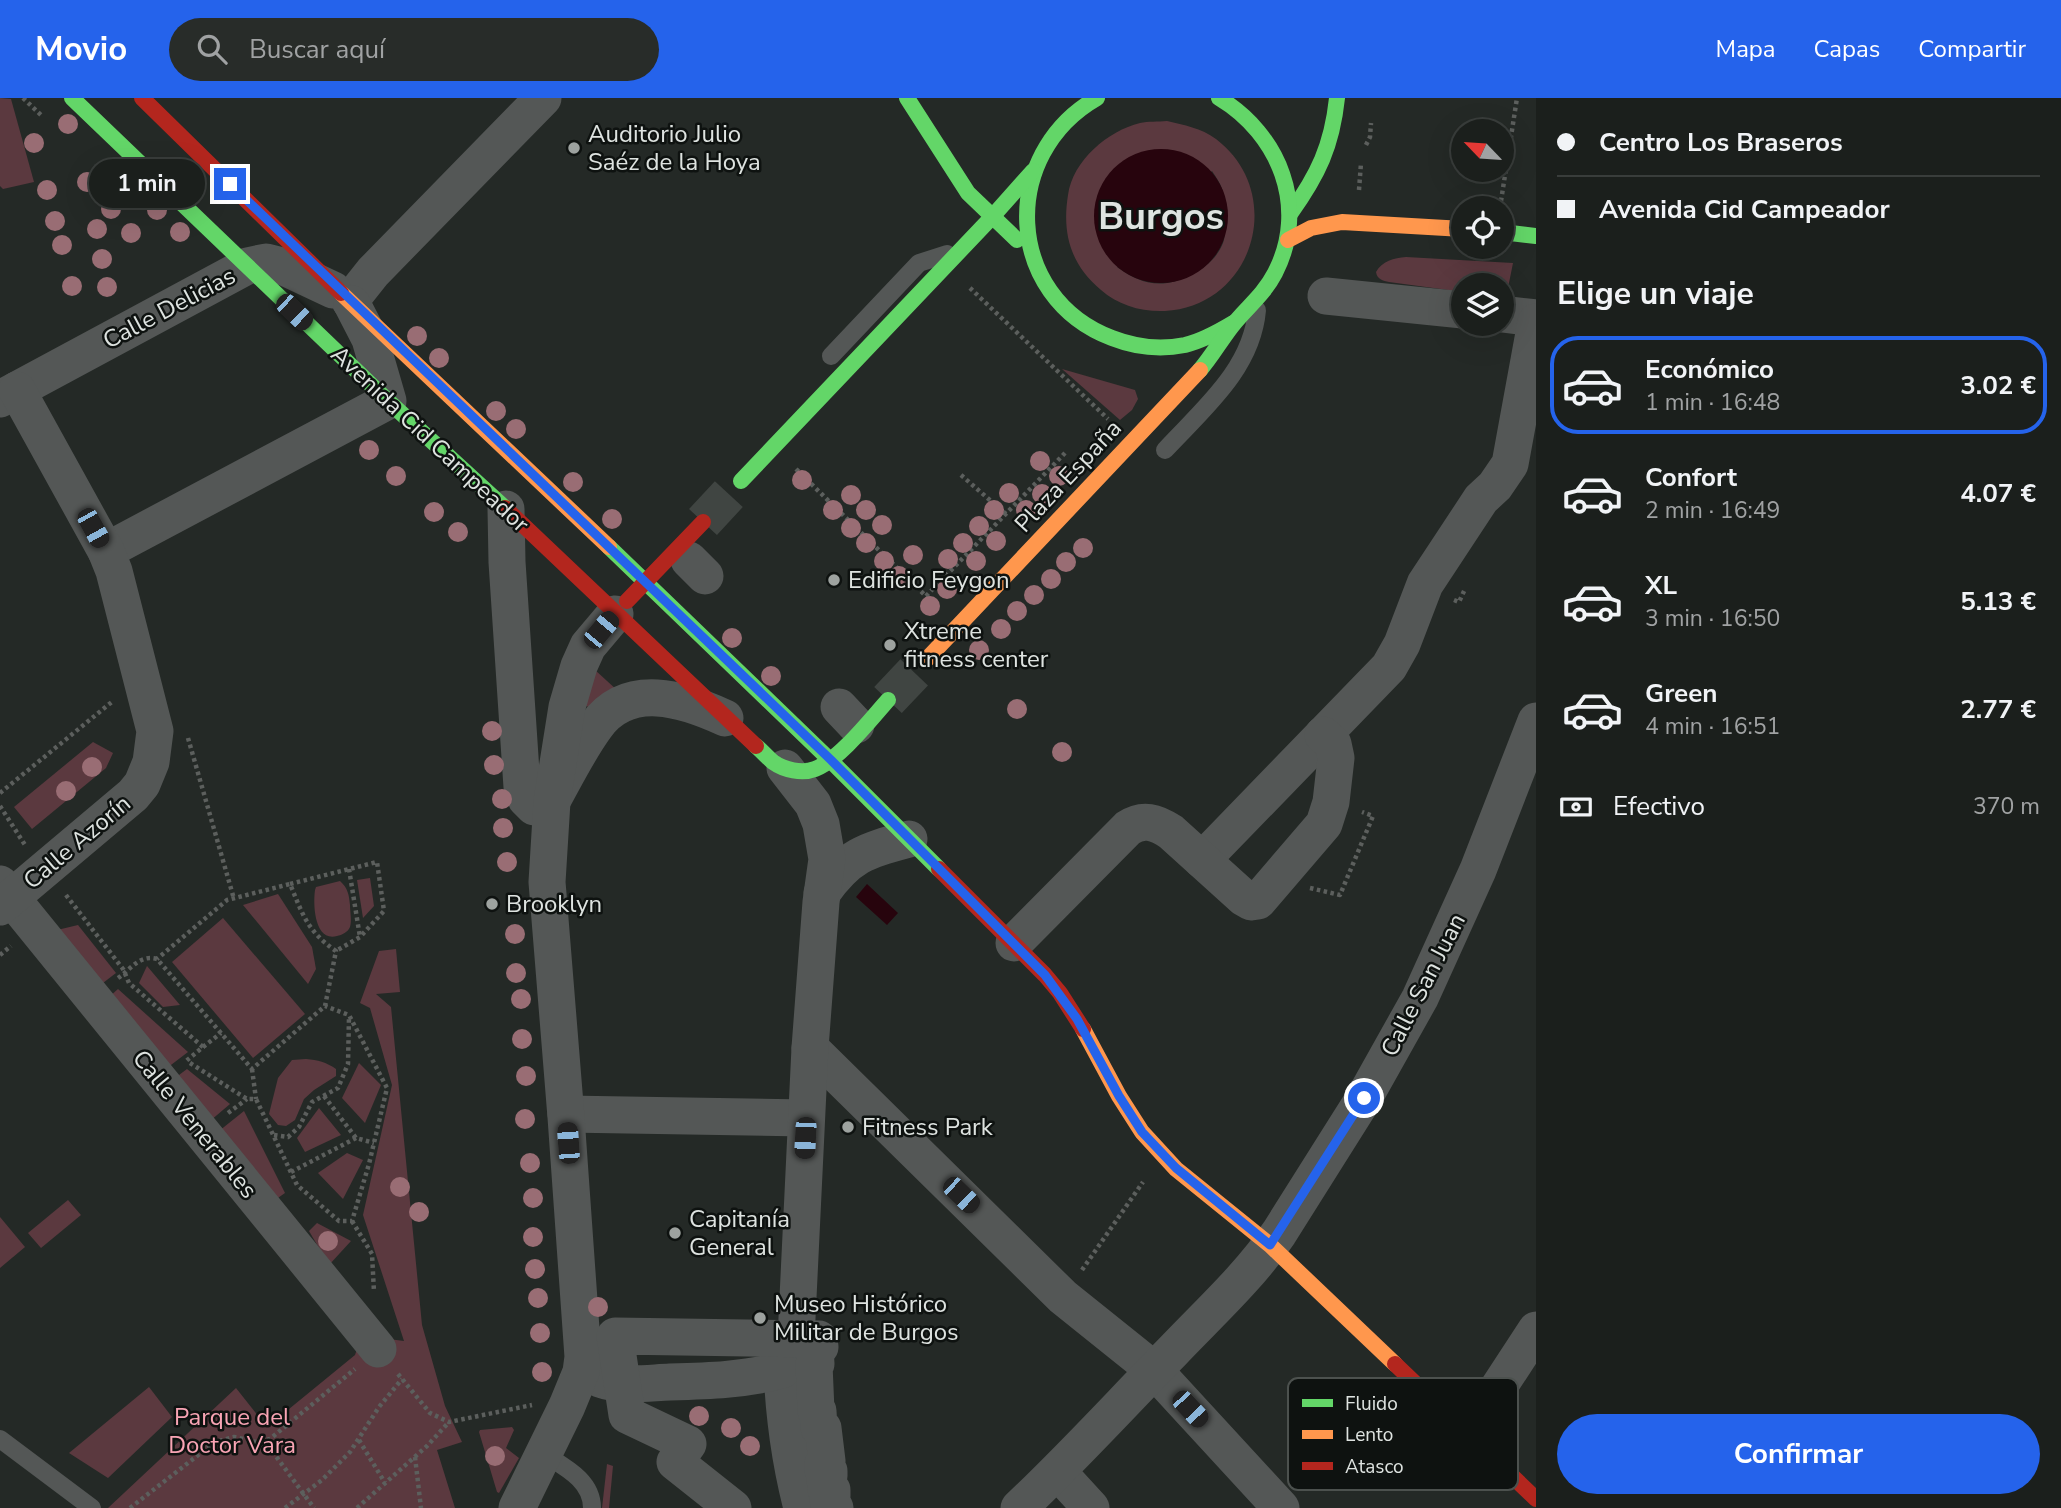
<!DOCTYPE html>
<html lang="es">
<meta charset="utf-8">
<style>
body{margin:0;font-family:"Nunito Sans",sans-serif;background:#282c29;color:#f1f3f6;height:100vh;display:flex;flex-direction:column;font-size:26px;white-space:nowrap}
*{box-sizing:border-box;margin:0}
p{font-size:23px;color:#a0a2a3}
.icon{flex:none;width:38px;height:38px;fill:none;stroke:currentColor;stroke-width:2;stroke-linecap:round;stroke-linejoin:round}
.map{position:relative;flex:1;overflow:hidden}
.details{display:flex;flex-direction:column;background:#1b1f1c;width:525px}
.details>*{flex:none}
.guide{display:grid;align-content:center;height:154px;padding:0 21px;background:#1b1f1c}
.needle{width:46px;rotate:295deg}
.tools{position:absolute;left:1451px;top:21px;display:grid;gap:14px}
.tools a{display:grid;place-items:center;width:63px;height:63px;border-radius:50%;background:#1b1f1c;box-shadow:0 7px 28px #0002,0 0 0 2px #393d3b;font-size:35px}
.end{position:absolute;width:32px;height:32px;margin:-16px;border:9px solid #2563eb;background:#fff;box-shadow:0 0 0 4px #fff}
.from{border-radius:50%}
.bubble{position:absolute;height:49px;border-radius:24px;background:#1b1f1c;box-shadow:0 7px 28px #0002,0 0 0 2px #393d3b;font-size:23px;font-weight:700;line-height:49px;text-align:center}
.car{position:absolute;width:21px;height:42px;margin:-21px -10px;border-radius:9px;box-shadow:0 0 5px 2px #0007;background:linear-gradient(#222 24%,#8ab4d8 0 40%,#222 0 76%,#8ab4d8 0 86%,#222 0)}
.guide b{display:flex;align-items:center;gap:24px;height:66px;font-size:26px}
.guide b+b{border-top:2px solid #393d3b}
.guide i{width:18px;height:18px;background:#f1f3f6}
ul{padding:0;list-style:none}
li{display:flex;align-items:center;gap:21px;height:98px;margin:0 14px 10px;padding:0 7px;border:4px solid transparent;border-radius:28px}
li div{flex:1}
li b{display:block;font-size:26px}
li em{font-style:normal;font-weight:700}
li.on{border-color:#2563eb}
li>.icon{width:63px;height:63px;stroke-width:1.5}
h2{padding:0 21px;font-size:32px;line-height:84px}
.pay{display:flex;align-items:center;gap:18px;height:77px;padding:0 21px;font-size:26px}
.pay p{margin-inline-start:auto}
.action{display:flex;gap:14px;margin-top:auto;padding:14px 21px}
.action a{flex:1;height:80px;border-radius:42px;background:#2563eb;color:#fff;font-size:28px;font-weight:700;line-height:80px;text-align:center}
header{display:flex;align-items:center;gap:42px;box-sizing:border-box;height:98px;padding:0 35px;background:#2563eb;color:#fff}
header strong{font-size:33px}
nav{display:flex;gap:38px;margin-inline-start:auto;font-size:24px}
.search{width:490px;height:63px;background:#282c29;display:flex;align-items:center;gap:18px;box-sizing:border-box;padding:0 24px;border-radius:38px;color:#a0a2a3;font-size:26px}
main{display:flex;flex:1;min-height:0}
.map>svg:first-child{display:block}
</style>
<header>
<strong>Movio</strong>
<div class="search"><svg class="icon" aria-label="search" viewBox="0 0 24 24"><circle cx="10" cy="10" r="6"/><path d="M15 15l6 6"/></svg>Buscar aquí</div>
<nav><a>Mapa</a><a>Capas</a><a>Compartir</a></nav>
</header>
<main>
<div class="map">
<svg width="1536" height="1410" viewBox="0 0 1536 1410">
<rect width="100%" height="100%" fill="#242926"/>
<g fill="#5b393f" fill-rule="evenodd">
<polygon points="0,0 11,1 34,84 3,91 0,88"/>
<path d="M1167,23C1184,27 1201,30 1216,41C1287,95 1254,208 1165,213C1141,214 1118,207 1101,192C1070,166 1062,135 1068,97C1073,62 1108,33 1140,25C1148,23 1158,24 1167,23ZM1212,73C1225,92 1225,96 1224,118C1224,127 1226,138 1223,145C1217,160 1206,169 1193,176C1164,191 1143,188 1117,169Z"/>
<path d="M1406,159L1513,165L1506,200L1502,199V187H1463V194L1389,184C1383,183 1377,181 1376,174C1382,163 1394,160 1406,159Z"/>
<polygon points="1062,271 1135,292 1138,301 1132,312 1120,322"/>
<polygon points="595,572 618,593 594,610 581,607"/>
<polygon points="93,644 113,655 106,670 32,731 14,709"/>
<polygon points="370,780 374,808 363,820 357,782"/>
<path d="M340,783C348,790 349,797 350,807C350,814 352,823 350,829C348,834 342,837 337,838C314,844 313,806 315,792L316,789Z"/>
<polygon points="278,796 312,849 316,871 308,886 243,807"/>
<polygon points="223,820 305,916 253,960 172,864"/>
<polygon points="78,827 116,875 99,888 53,833"/>
<polygon points="396,851 400,894 376,896 391,909 422,1227 445,1308 462,1344 437,1352 455,1410 108,1410 236,1290 267,1329 355,1257 357,1251 373,1239 404,1243 363,1117 392,987 370,910 360,905 379,853"/>
<polygon points="147,868 180,907 163,909 139,885"/>
<polygon points="118,891 188,954 167,970 108,900"/>
<path d="M306,961C318,962 326,964 336,971V978L314,992L304,1001L295,1022L286,1028L278,1027L269,1016L278,980L292,962Z"/>
<polygon points="359,965 381,987 365,1025 342,1000"/>
<polygon points="187,971 230,1006 210,1023 175,980"/>
<polygon points="319,1010 341,1037 305,1054 297,1040"/>
<polygon points="244,1013 285,1095 275,1102 219,1033"/>
<polygon points="347,1055 363,1062 343,1101 318,1075"/>
<polygon points="68,1102 81,1117 41,1150 28,1135"/>
<polygon points="0,1119 25,1149 0,1170"/>
<polygon points="317,1125 351,1143 329,1167 309,1133"/>
<polygon points="149,1289 172,1319 108,1380 69,1355"/>
<polygon points="512,1329 514,1332 506,1350 519,1360 499,1395 497,1394 479,1334 480,1332"/>
<polygon points="607,1366 613,1368 609,1410 602,1410"/>
</g>
<g fill="#27040d">
<circle cx="1161" cy="118" r="67"/>
<polygon points="867,786 898,815 887,827 856,799"/>
</g>
<g fill="none" stroke-linecap="round" stroke-linejoin="round">
<g stroke="#404542" stroke-width="38" stroke-dasharray="38 19" stroke-linecap="butt">
<polyline points="703,424 741,383"/>
<polyline points="888,602 926,562"/>
</g>
<g stroke="#5c5f5d" stroke-width="4.5" stroke-dasharray="3.5 3.5" stroke-linecap="butt">
<polyline points="23,0 42,18"/>
<polyline points="1366,47 1370,39 1371,25"/>
<polyline points="1359,92 1361,65"/>
<polyline points="1501,103 1517,0"/>
<polyline points="970,190 1108,321"/>
<polyline points="796,371 935,507"/>
<polyline points="961,377 1007,417"/>
<polyline points="926,498 1065,355"/>
<polyline points="1454,502 1459,504 1465,491"/>
<polyline points="188,640 234,801"/>
<polyline points="0,695 113,603"/>
<polyline points="0,708 25,747"/>
<polyline points="349,771 360,839"/>
<polyline points="290,786 377,764 384,813 360,839 336,853"/>
<polyline points="1310,790 1340,797 1373,718 1362,714"/>
<polyline points="66,797 123,871 129,885 203,949 186,963"/>
<polyline points="0,857 11,848"/>
<path d="M118,880C131,871 140,856 157,861L252,971L325,908L336,853C307,833 303,817 290,786L227,802L157,861"/>
<polyline points="203,949 221,935"/>
<polyline points="190,965 247,1001 256,1001 297,1087 339,1123 352,1123 369,1066 387,990 349,917 325,908"/>
<polyline points="252,971 256,1001"/>
<polyline points="324,998 356,1040 374,1045"/>
<polyline points="228,1015 247,1001"/>
<polyline points="274,1037 288,1039 299,1029 312,1004 338,990 348,966 349,919"/>
<polyline points="291,1074 356,1040"/>
<polyline points="352,1123 372,1156 374,1194"/>
<polyline points="1082,1172 1143,1084"/>
<polyline points="398,1276 430,1315 449,1324 532,1307"/>
<polyline points="264,1342 314,1410"/>
<polyline points="359,1342 385,1385"/>
<polyline points="415,1359 421,1410"/>
<polyline points="130,1410 215,1344 234,1339 256,1344 270,1341 355,1271"/>
<polyline points="285,1410 322,1382 350,1354 379,1309 402,1281"/>
<polyline points="357,1410 427,1348 449,1324"/>
</g>
<g stroke="#545756" stroke-width="18">
<polyline points="831,258 919,165 947,156"/>
<path d="M1165,352C1203,311 1252,271 1257,212"/>
<polyline points="0,1341 92,1410"/>
<path d="M544,1356C564,1369 592,1382 592,1410"/>
</g>
<g stroke="#545756" stroke-width="37">
<polyline points="1326,198 1463,212"/>
<polyline points="350,203 373,174 543,0"/>
<polyline points="1502,216 1536,220"/>
<polyline points="0,301 247,168 266,164 282,168 333,192"/>
<path d="M506,411L507,464L522,689L526,701L534,709H543L552,703C566,678 579,651 596,628C628,583 684,601 725,620"/>
<polyline points="106,453 388,303 370,241 352,206"/>
<polyline points="689,462 705,478"/>
<polyline points="839,609 856,627"/>
<polyline points="1202,762 1389,569 1402,546 1425,486 1481,401 1495,388 1510,366 1536,224"/>
<polyline points="0,786 378,1251"/>
<path d="M822,795C849,757 865,753 909,741"/>
<polyline points="0,809 133,697 142,686 151,664 155,633 114,473 106,453 17,292"/>
<path d="M1014,845L1128,730C1143,720 1156,724 1171,734L1244,800L1251,804L1258,803L1324,726L1331,704L1336,660L1333,646L1323,637"/>
<polyline points="810,950 1063,1199 1154,1272 1281,1410"/>
<polyline points="566,1016 806,1020"/>
<polyline points="782,1272 793,1257 796,1241 810,950 821,804 827,761 821,726 813,706 785,670"/>
<path d="M782,1272C784,1319 790,1364 802,1410"/>
<path d="M600,1281C622,1289 646,1285 670,1284C708,1283 745,1282 782,1272"/>
<polyline points="1468,1336 1536,1232"/>
<polyline points="1058,1374 1091,1410"/>
<polyline points="517,1410 567,1308 581,1274 583,1259 566,1019 547,784 552,703 567,609 579,568 588,548 615,516"/>
<polyline points="733,1410 675,1364 688,1346 627,1317 615,1238 819,1241 820,1249 815,1249 816,1266 814,1266 816,1313 818,1313 819,1330 823,1330 827,1363 823,1366 823,1372 829,1373 829,1378 825,1381 826,1391 832,1392 832,1398 828,1401 829,1406 834,1408 835,1410"/>
<path d="M1019,1410C1072,1360 1121,1306 1172,1254C1208,1216 1249,1179 1279,1135L1364,1000L1420,900L1478,772L1536,623"/>
</g>
<g stroke="#63d668" stroke-width="16">
<polyline points="72,0 388,303 505,410"/>
<polyline points="907,0 968,95 1017,142"/>
<path d="M1097,0C999,56 1004,199 1112,240C1135,249 1160,252 1185,247C1202,243 1218,234 1233,225"/>
<path d="M1290,116C1318,77 1332,48 1337,0"/>
<polyline points="1502,134 1536,138"/>
<path d="M1200,272C1212,258 1221,242 1232,228C1247,209 1263,198 1275,175C1309,109 1279,36 1219,0"/>
<polyline points="741,383 992,119 1033,73"/>
<polyline points="609,449 830,662 939,771"/>
<path d="M756,648C762,653 767,659 773,664C784,672 802,676 815,671C839,662 871,621 888,602"/>
</g>
<g stroke="#ff974d" stroke-width="16">
<polyline points="1288,142 1311,130 1342,124 1463,131"/>
<polyline points="341,195 609,449"/>
<polyline points="926,562 1200,272"/>
<polyline points="1083,931 1119,998 1142,1034 1176,1071 1270,1147 1395,1266"/>
</g>
<g stroke="#b3261e" stroke-width="16">
<polyline points="142,0 341,195"/>
<polyline points="505,410 756,648"/>
<polyline points="627,503 703,424"/>
<polyline points="939,771 1045,877 1060,895 1083,931"/>
<polyline points="1395,1266 1536,1401"/>
</g>
</g>
<g fill="#996d74">
<circle cx="68" cy="26" r="10"/>
<circle cx="34" cy="45" r="10"/>
<circle cx="87" cy="84" r="10"/>
<circle cx="132" cy="88" r="10"/>
<circle cx="47" cy="92" r="10"/>
<circle cx="111" cy="111" r="10"/>
<circle cx="157" cy="112" r="10"/>
<circle cx="55" cy="123" r="10"/>
<circle cx="97" cy="131" r="10"/>
<circle cx="180" cy="134" r="10"/>
<circle cx="131" cy="135" r="10"/>
<circle cx="62" cy="147" r="10"/>
<circle cx="102" cy="161" r="10"/>
<circle cx="72" cy="188" r="10"/>
<circle cx="107" cy="189" r="10"/>
<circle cx="417" cy="238" r="10"/>
<circle cx="439" cy="260" r="10"/>
<circle cx="496" cy="313" r="10"/>
<circle cx="516" cy="331" r="10"/>
<circle cx="369" cy="352" r="10"/>
<circle cx="1040" cy="363" r="10"/>
<circle cx="396" cy="378" r="10"/>
<circle cx="1059" cy="378" r="10"/>
<circle cx="802" cy="382" r="10"/>
<circle cx="573" cy="384" r="10"/>
<circle cx="1009" cy="395" r="10"/>
<circle cx="1042" cy="396" r="10"/>
<circle cx="851" cy="397" r="10"/>
<circle cx="833" cy="412" r="10"/>
<circle cx="866" cy="412" r="10"/>
<circle cx="994" cy="412" r="10"/>
<circle cx="1026" cy="412" r="10"/>
<circle cx="434" cy="414" r="10"/>
<circle cx="612" cy="421" r="10"/>
<circle cx="882" cy="427" r="10"/>
<circle cx="979" cy="428" r="10"/>
<circle cx="851" cy="430" r="10"/>
<circle cx="458" cy="434" r="10"/>
<circle cx="996" cy="443" r="10"/>
<circle cx="866" cy="445" r="10"/>
<circle cx="963" cy="445" r="10"/>
<circle cx="1083" cy="450" r="10"/>
<circle cx="913" cy="457" r="10"/>
<circle cx="948" cy="461" r="10"/>
<circle cx="884" cy="463" r="10"/>
<circle cx="976" cy="463" r="10"/>
<circle cx="1066" cy="464" r="10"/>
<circle cx="899" cy="478" r="10"/>
<circle cx="1051" cy="481" r="10"/>
<circle cx="947" cy="491" r="10"/>
<circle cx="1034" cy="497" r="10"/>
<circle cx="930" cy="508" r="10"/>
<circle cx="1017" cy="513" r="10"/>
<circle cx="1001" cy="531" r="10"/>
<circle cx="732" cy="540" r="10"/>
<circle cx="979" cy="552" r="10"/>
<circle cx="771" cy="578" r="10"/>
<circle cx="1017" cy="611" r="10"/>
<circle cx="492" cy="633" r="10"/>
<circle cx="1062" cy="654" r="10"/>
<circle cx="494" cy="667" r="10"/>
<circle cx="92" cy="669" r="10"/>
<circle cx="66" cy="693" r="10"/>
<circle cx="502" cy="701" r="10"/>
<circle cx="503" cy="730" r="10"/>
<circle cx="507" cy="764" r="10"/>
<circle cx="515" cy="836" r="10"/>
<circle cx="516" cy="875" r="10"/>
<circle cx="521" cy="901" r="10"/>
<circle cx="522" cy="941" r="10"/>
<circle cx="526" cy="978" r="10"/>
<circle cx="525" cy="1021" r="10"/>
<circle cx="530" cy="1065" r="10"/>
<circle cx="400" cy="1089" r="10"/>
<circle cx="533" cy="1100" r="10"/>
<circle cx="419" cy="1114" r="10"/>
<circle cx="533" cy="1139" r="10"/>
<circle cx="328" cy="1143" r="10"/>
<circle cx="535" cy="1171" r="10"/>
<circle cx="538" cy="1200" r="10"/>
<circle cx="598" cy="1209" r="10"/>
<circle cx="540" cy="1235" r="10"/>
<circle cx="542" cy="1274" r="10"/>
<circle cx="699" cy="1318" r="10"/>
<circle cx="731" cy="1330" r="10"/>
<circle cx="750" cy="1348" r="10"/>
<circle cx="495" cy="1358" r="10"/>
</g>
<g fill="none" stroke-linecap="round" stroke-linejoin="round">
<polyline stroke="#2563eb" stroke-width="9" points="230,86 831,662 1045,877 1077,921 1119,998 1142,1034 1176,1070 1270,1147 1364,1000"/>
</g>
<g fill="#9da29f" stroke="#0e1210" stroke-width="2.5">
<circle cx="574" cy="50" r="7"/>
<circle cx="834" cy="482" r="7"/>
<circle cx="890" cy="547" r="7"/>
<circle cx="492" cy="806" r="7"/>
<circle cx="848" cy="1029" r="7"/>
<circle cx="675" cy="1135" r="7"/>
<circle cx="760" cy="1220" r="7"/>
</g>
<g text-anchor="middle" dominant-baseline="central" stroke-width="5" stroke-linejoin="round" paint-order="stroke">
<g font-size="24" fill="#dee3e0" stroke="#0e1210" text-anchor="start">
<text x="588" y="36">Auditorio Julio<tspan x="588" dy="28">Saéz de la Hoya</tspan></text>
<text x="848" y="482">Edificio Feygon</text>
<text x="904" y="533">Xtreme<tspan x="904" dy="28">fitness center</tspan></text>
<text x="506" y="806">Brooklyn</text>
<text x="862" y="1029">Fitness Park</text>
<text x="689" y="1121">Capitanía<tspan x="689" dy="28">General</tspan></text>
<text x="774" y="1206">Museo Histórico<tspan x="774" dy="28">Militar de Burgos</tspan></text>
</g>
<g font-size="24" fill="#dee3e0" stroke="#0e1210">
<text transform="translate(169 210) rotate(-28)">Calle Delicias</text>
<text transform="translate(430 341) rotate(43)">Avenida Cid Campeador</text>
<text transform="translate(1068 378) rotate(-47)">Plaza España</text>
<text transform="translate(77 744) rotate(-40)">Calle Azorín</text>
<text transform="translate(1423 887) rotate(-63)">Calle San Juan</text>
<text transform="translate(195 1026) rotate(51)">Calle Venerables</text>
</g>
<g font-size="24" fill="#f8a4b4" stroke="#0e1210">
<text x="232" y="1319">Parque del<tspan x="232" dy="28">Doctor Vara</tspan></text>
</g>
<g font-size="38" font-weight="bold" fill="#dee3e0" stroke="#0e1210">
<text x="1161" y="118">Burgos</text>
</g>
</g>
<rect x="1288" y="1280" width="230" height="112" rx="10" fill="#0e1210" stroke="#4c514e" stroke-width="2"/>
<rect x="1302" y="1301" width="31" height="8" fill="#63d668"/>
<rect x="1302" y="1332" width="31" height="9" fill="#ff974d"/>
<rect x="1302" y="1364" width="31" height="8" fill="#b3261e"/>
<g font-size="19" fill="#dee3e0">
<text x="1345" y="1312">Fluido</text>
<text x="1345" y="1343">Lento</text>
<text x="1345" y="1375">Atasco</text>
</g>
</svg>
<div class="tools">
<a><svg class="needle" viewBox="-14 -14 28 28"><path d="M0-13l5 13h-10z" fill="#e53935"/><path d="M0 13l5-13h-10z" fill="#a0a2a3"/></svg></a>
<a><svg class="icon" aria-label="locate" viewBox="0 0 24 24"><circle cx="12" cy="12" r="6"/><path d="M12 2v4M12 18v4M2 12h4M18 12h4"/></svg></a>
<a><svg class="icon" aria-label="layers" viewBox="0 0 24 24"><path d="M12 4l9 5-9 5-9-5zM3 14l9 5 9-5"/></svg></a>
</div>
<i class="end from" style="left:1364px;top:1000px"></i>
<i class="end" style="left:230px;top:86px"></i>
<div class="bubble" style="left:89px;top:61px;width:116px">1 min</div>
<i class="car" style="left:294px;top:214px;rotate:134deg"></i>
<i class="car" style="left:93px;top:430px;rotate:151deg"></i>
<i class="car" style="left:601px;top:532px;rotate:40deg"></i>
<i class="car" style="left:805px;top:1040px;rotate:183deg"></i>
<i class="car" style="left:568px;top:1045px;rotate:356deg"></i>
<i class="car" style="left:961px;top:1097px;rotate:134deg"></i>
<i class="car" style="left:1190px;top:1311px;rotate:137deg"></i>
</div>
<section class="details">
<div class="guide">
<b><i class="from"></i>Centro Los Braseros</b>
<b><i></i>Avenida Cid Campeador</b>
</div>
<h2>Elige un viaje</h2>
<ul>
<li class="on"><svg class="icon" aria-label="car" viewBox="0 0 24 24"><path d="M5 17H2v-5l4-1 3-4h7l3 4 3 1v5h-3M9 17h6M6 11h13"/><circle cx="7" cy="17" r="2"/><circle cx="17" cy="17" r="2"/></svg><div><b>Económico</b><p>1 min · 16:48</p></div><em>3.02 €</em></li>
<li><svg class="icon" aria-label="car" viewBox="0 0 24 24"><path d="M5 17H2v-5l4-1 3-4h7l3 4 3 1v5h-3M9 17h6M6 11h13"/><circle cx="7" cy="17" r="2"/><circle cx="17" cy="17" r="2"/></svg><div><b>Confort</b><p>2 min · 16:49</p></div><em>4.07 €</em></li>
<li><svg class="icon" aria-label="car" viewBox="0 0 24 24"><path d="M5 17H2v-5l4-1 3-4h7l3 4 3 1v5h-3M9 17h6M6 11h13"/><circle cx="7" cy="17" r="2"/><circle cx="17" cy="17" r="2"/></svg><div><b>XL</b><p>3 min · 16:50</p></div><em>5.13 €</em></li>
<li><svg class="icon" aria-label="car" viewBox="0 0 24 24"><path d="M5 17H2v-5l4-1 3-4h7l3 4 3 1v5h-3M9 17h6M6 11h13"/><circle cx="7" cy="17" r="2"/><circle cx="17" cy="17" r="2"/></svg><div><b>Green</b><p>4 min · 16:51</p></div><em>2.77 €</em></li>
</ul>
<div class="pay"><svg class="icon" aria-label="cash" viewBox="0 0 24 24"><path d="M3 7h18v10H3z"/><circle cx="12" cy="12" r="2"/></svg>Efectivo<p>370 m</p></div>
<div class="action"><a>Confirmar</a></div>
</section>
</main>
